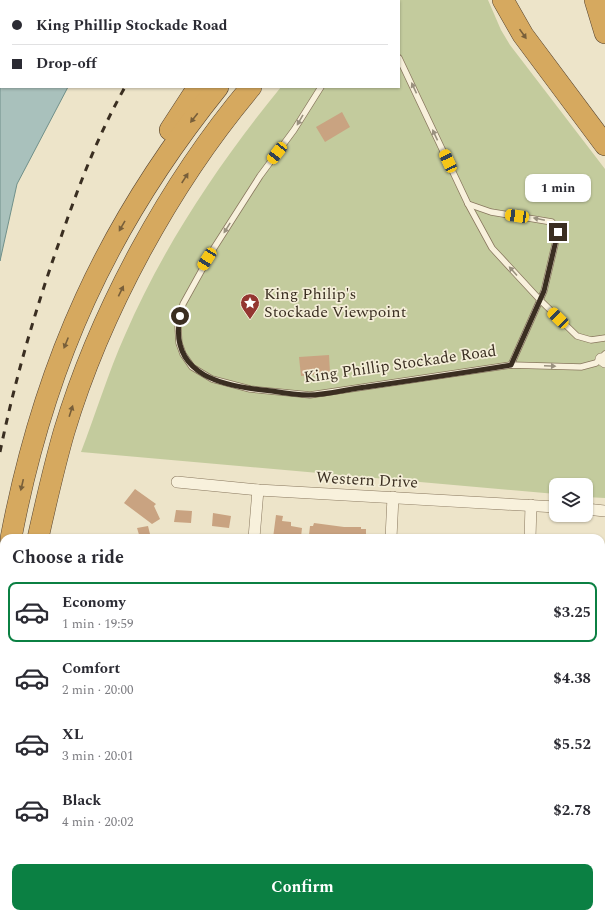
<!DOCTYPE html>
<meta charset="utf-8">
<style>
body{margin:0;font-family:Spectral,serif;background:#f2f2f3;color:#2b2b33;height:100vh;display:flex;flex-direction:column;font-size:15px;white-space:nowrap}
*{box-sizing:border-box;margin:0}
p{font-size:13px;color:#7c7c81}
.icon{flex:none;width:22px;height:22px;fill:none;stroke:currentColor;stroke-width:2;stroke-linecap:round;stroke-linejoin:round}
.map{position:relative;flex:1;overflow:hidden}
.drawer{position:absolute;left:0px;top:534px;width:605px;height:384px;display:flex;flex-direction:column;background:#fff;border-radius:12px 12px 0 0;box-shadow:0 1px 3px #0004}
.drawer>*{flex:none}
.top-card{position:absolute;left:0px;top:0px;width:400px;height:88px;box-shadow:0 1px 3px #0004;display:grid;align-content:center;height:88px;padding:0 12px;background:#fff}
.controls{position:absolute;left:549px;top:478px;display:grid;gap:8px}
.controls a{display:grid;place-items:center;width:44px;height:44px;border-radius:8px;background:#fff;box-shadow:0 1px 3px #0004;font-size:20px}
.end{position:absolute;width:18px;height:18px;margin:-9px;border:5px solid #3a2e21;background:#fff;box-shadow:0 0 0 2px #fff}
.from{border-radius:50%}
.bubble{position:absolute;height:28px;border-radius:8px;background:#fff;box-shadow:0 1px 3px #0004;font-size:13px;font-weight:700;line-height:28px;text-align:center}
.car{position:absolute;width:12px;height:24px;margin:-12px -6px;border-radius:5px;box-shadow:0 0 3px 1px #0007;background:linear-gradient(#f5c518 24%,#345 0 40%,#f5c518 0 76%,#345 0 86%,#f5c518 0)}
.top-card b{display:flex;align-items:center;gap:14px;height:38px;font-size:15px}
.top-card b+b{border-top:1px solid #e1e1e2}
.top-card i{width:10px;height:10px;background:#2b2b33}
ul{padding:0;list-style:none}
li{display:flex;align-items:center;gap:12px;height:60px;margin:0 8px 6px;padding:0 4px;border:2px solid transparent;border-radius:8px}
li div{flex:1}
li b{display:block;font-size:15px}
li em{font-style:normal;font-weight:700}
li.on{border-color:#0b8043}
li>.icon{width:36px;height:36px;stroke-width:1.5}
h2{padding:0 12px;font-size:18px;line-height:48px}
.cta{display:flex;gap:8px;margin-top:auto;padding:8px 12px}
.cta a{flex:1;height:46px;border-radius:8px;background:#0b8043;color:#fff;font-size:16px;font-weight:700;line-height:46px;text-align:center}
.map>svg:first-child{display:block}
</style>
<div class="map">
<svg width="605" height="918" viewBox="0 0 605 918">
<rect width="100%" height="100%" fill="#ede4c9"/>
<path fill="#c3cb9d" d="M366,0H488L501,30L510,45L605,169V498L586,497V485H556V494L81,452C96,413 108,373 125,335C164,245 219,163 281,87H399V1H365Z"/>
<polygon fill="#a9c1bc" stroke="#70908a" points="0,0 114,0 1,1 1,87 68,87 17,184 0,261"/>
<g fill="#c9a381">
<polygon points="342,112 350,127 325,142 316,127"/>
<polygon points="329,355 330,373 301,376 299,357"/>
<polygon points="135,489 156,504 154,506 160,519 152,524 124,503"/>
<polygon points="176,510 192,511 191,523 174,522"/>
<polygon points="213,513 231,516 229,528 212,526"/>
<polygon points="276,515 283,516 282,521 291,522 291,526 302,528 301,537 281,535 281,538 273,538"/>
<polygon points="314,523 344,527 361,527 361,529 366,529 366,537 321,538 321,536 309,535 310,526 313,526"/>
<polygon points="148,526 151,538 140,538 137,528"/>
</g>
<g fill="none" stroke-linecap="round" stroke-linejoin="round">
<g stroke="#88775e" stroke-width="7">
<g id="service">
<polyline points="399,58 468,204 492,248 540,300 577,336 591,340 605,338"/>
<polyline points="321,87 294,130 260,176 214,248 183,304 178,327 179,343 183,354 192,367 212,379 250,389 310,395 511,365 581,367 596,363 605,354"/>
<polyline points="468,204 491,212 552,222 558,232 544,291 511,365"/>
</g>
</g>
<g stroke="#88775e" stroke-width="12">
<g id="minor">
<polyline points="601,359 605,362"/>
<polyline points="177,482 258,490 556,507"/>
<polyline points="586,509 605,511"/>
<polyline points="254,538 258,490"/>
<polyline points="391,538 393,497"/>
<polyline points="530,538 531,505"/>
<polyline points="376,914 393,918"/>
<polyline points="200,918 212,914"/>
<polyline points="487,918 488,914"/>
</g>
</g>
<g stroke="#574532" stroke-width="22">
<g id="motorway">
<polyline points="503,0 523,35 605,145"/>
<polyline points="595,0 605,33"/>
<polyline points="261,1 262,0"/>
<polyline points="292,1 293,0"/>
<polyline points="328,1 329,0"/>
<polyline points="170,130 198,87"/>
<path d="M11,538C44,364 107,225 218,87"/>
<path d="M38,538C46,502 54,467 64,432C100,312 170,183 251,87"/>
<polyline points="0,608 4,579"/>
<polyline points="7,918 7,914"/>
</g>
</g>
<use href="#service" stroke="#f8f1dc" stroke-width="5.5"/>
<use href="#minor" stroke="#f8f1dc" stroke-width="11"/>
<use href="#motorway" stroke="#d6a95f" stroke-width="21"/>
<g stroke="#3a2e21" stroke-width="3" stroke-dasharray="7 7" stroke-linecap="butt">
<polyline points="176,1 177,0"/>
<polyline points="183,1 184,0"/>
<path d="M0,452C15,379 36,307 61,237C79,185 98,135 125,87"/>
</g>
</g>
<defs><path id="oneway-solid" d="M-6-.8H1V-3.2L6.5 0L1 3.2V.8H-6Z"/></defs>
<g fill="#785f3a">
<use href="#oneway-solid" transform="translate(523 34) rotate(55)"/>
<use href="#oneway-solid" transform="translate(194 118) rotate(128)"/>
<use href="#oneway-solid" transform="translate(185 178) rotate(-57)"/>
<use href="#oneway-solid" transform="translate(122 226) rotate(120)"/>
<use href="#oneway-solid" transform="translate(121 291) rotate(-64)"/>
<use href="#oneway-solid" transform="translate(66 343) rotate(112)"/>
<use href="#oneway-solid" transform="translate(71 411) rotate(-72)"/>
<use href="#oneway-solid" transform="translate(22 485) rotate(103)"/>
</g>
<g fill="#99907e">
<use href="#oneway-solid" transform="translate(414 88) rotate(-115)"/>
<use href="#oneway-solid" transform="translate(300 120) rotate(120)"/>
<use href="#oneway-solid" transform="translate(435 135) rotate(-115)"/>
<use href="#oneway-solid" transform="translate(539 219) rotate(-168)"/>
<use href="#oneway-solid" transform="translate(227 228) rotate(122)"/>
<use href="#oneway-solid" transform="translate(513 271) rotate(-132)"/>
<use href="#oneway-solid" transform="translate(550 366) rotate(2)"/>
</g>
<g fill="none" stroke-linecap="round" stroke-linejoin="round">
<path stroke="#3a2e21" stroke-width="5" d="M180,316C168,377 226,387 272,391C284,393 297,395 309,395C327,395 348,389 366,387C414,380 462,373 511,365L544,291L558,232"/>
</g>
<defs>
<g id="sight-pin" transform="scale(1)"><path d="M0 17L-7.5 6A9.5 9.5 0 1 1 7.5 6Z" fill="#943631" stroke="#f4eed8"/><path d="M0-6L1.8-2.2L6-1.7L2.9 1.2L3.7 5.4L0 3.3L-3.7 5.4L-2.9 1.2L-6-1.7L-1.8-2.2Z" fill="#fff"/></g>
</defs>
<g fill-rule="evenodd">
<use href="#sight-pin" x="250" y="303"/>
</g>
<g text-anchor="middle" dominant-baseline="central" stroke-width="3.5" stroke-linejoin="round" paint-order="stroke">
<g font-size="16" fill="#3a2e21" stroke="#f4eed8" text-anchor="start">
<text x="264" y="294">King Philip's<tspan x="264" dy="18">Stockade Viewpoint</tspan></text>
</g>
<g font-size="16" fill="#3a2e21" stroke="#f4eed8">
<text transform="translate(400 364) rotate(-8)">King Phillip Stockade Road</text>
<text transform="translate(367 480) rotate(3)">Western Drive</text>
</g>
</g>
</svg>
<div class="controls">
<a><svg class="icon" aria-label="layers" viewBox="0 0 24 24"><path d="M12 4l9 5-9 5-9-5zM3 14l9 5 9-5"/></svg></a>
</div>
<i class="end from" style="left:180px;top:316px"></i>
<i class="end" style="left:558px;top:232px"></i>
<div class="bubble" style="left:525px;top:174px;width:66px">1 min</div>
<i class="car" style="left:277px;top:153px;rotate:218deg"></i>
<i class="car" style="left:448px;top:161px;rotate:335deg"></i>
<i class="car" style="left:517px;top:216px;rotate:278deg"></i>
<i class="car" style="left:207px;top:259px;rotate:212deg"></i>
<i class="car" style="left:558px;top:318px;rotate:314deg"></i>
<div class="top-card">
<b><i class="from"></i>King Phillip Stockade Road</b>
<b><i></i>Drop-off</b>
</div>
<section class="drawer">
<h2>Choose a ride</h2>
<ul>
<li class="on"><svg class="icon" aria-label="car" viewBox="0 0 24 24"><path d="M5 17H2v-5l4-1 3-4h7l3 4 3 1v5h-3M9 17h6M6 11h13"/><circle cx="7" cy="17" r="2"/><circle cx="17" cy="17" r="2"/></svg><div><b>Economy</b><p>1 min · 19:59</p></div><em>$3.25</em></li>
<li><svg class="icon" aria-label="car" viewBox="0 0 24 24"><path d="M5 17H2v-5l4-1 3-4h7l3 4 3 1v5h-3M9 17h6M6 11h13"/><circle cx="7" cy="17" r="2"/><circle cx="17" cy="17" r="2"/></svg><div><b>Comfort</b><p>2 min · 20:00</p></div><em>$4.38</em></li>
<li><svg class="icon" aria-label="car" viewBox="0 0 24 24"><path d="M5 17H2v-5l4-1 3-4h7l3 4 3 1v5h-3M9 17h6M6 11h13"/><circle cx="7" cy="17" r="2"/><circle cx="17" cy="17" r="2"/></svg><div><b>XL</b><p>3 min · 20:01</p></div><em>$5.52</em></li>
<li><svg class="icon" aria-label="car" viewBox="0 0 24 24"><path d="M5 17H2v-5l4-1 3-4h7l3 4 3 1v5h-3M9 17h6M6 11h13"/><circle cx="7" cy="17" r="2"/><circle cx="17" cy="17" r="2"/></svg><div><b>Black</b><p>4 min · 20:02</p></div><em>$2.78</em></li>
</ul>
<div class="cta"><a>Confirm</a></div>
</section>
</div>
